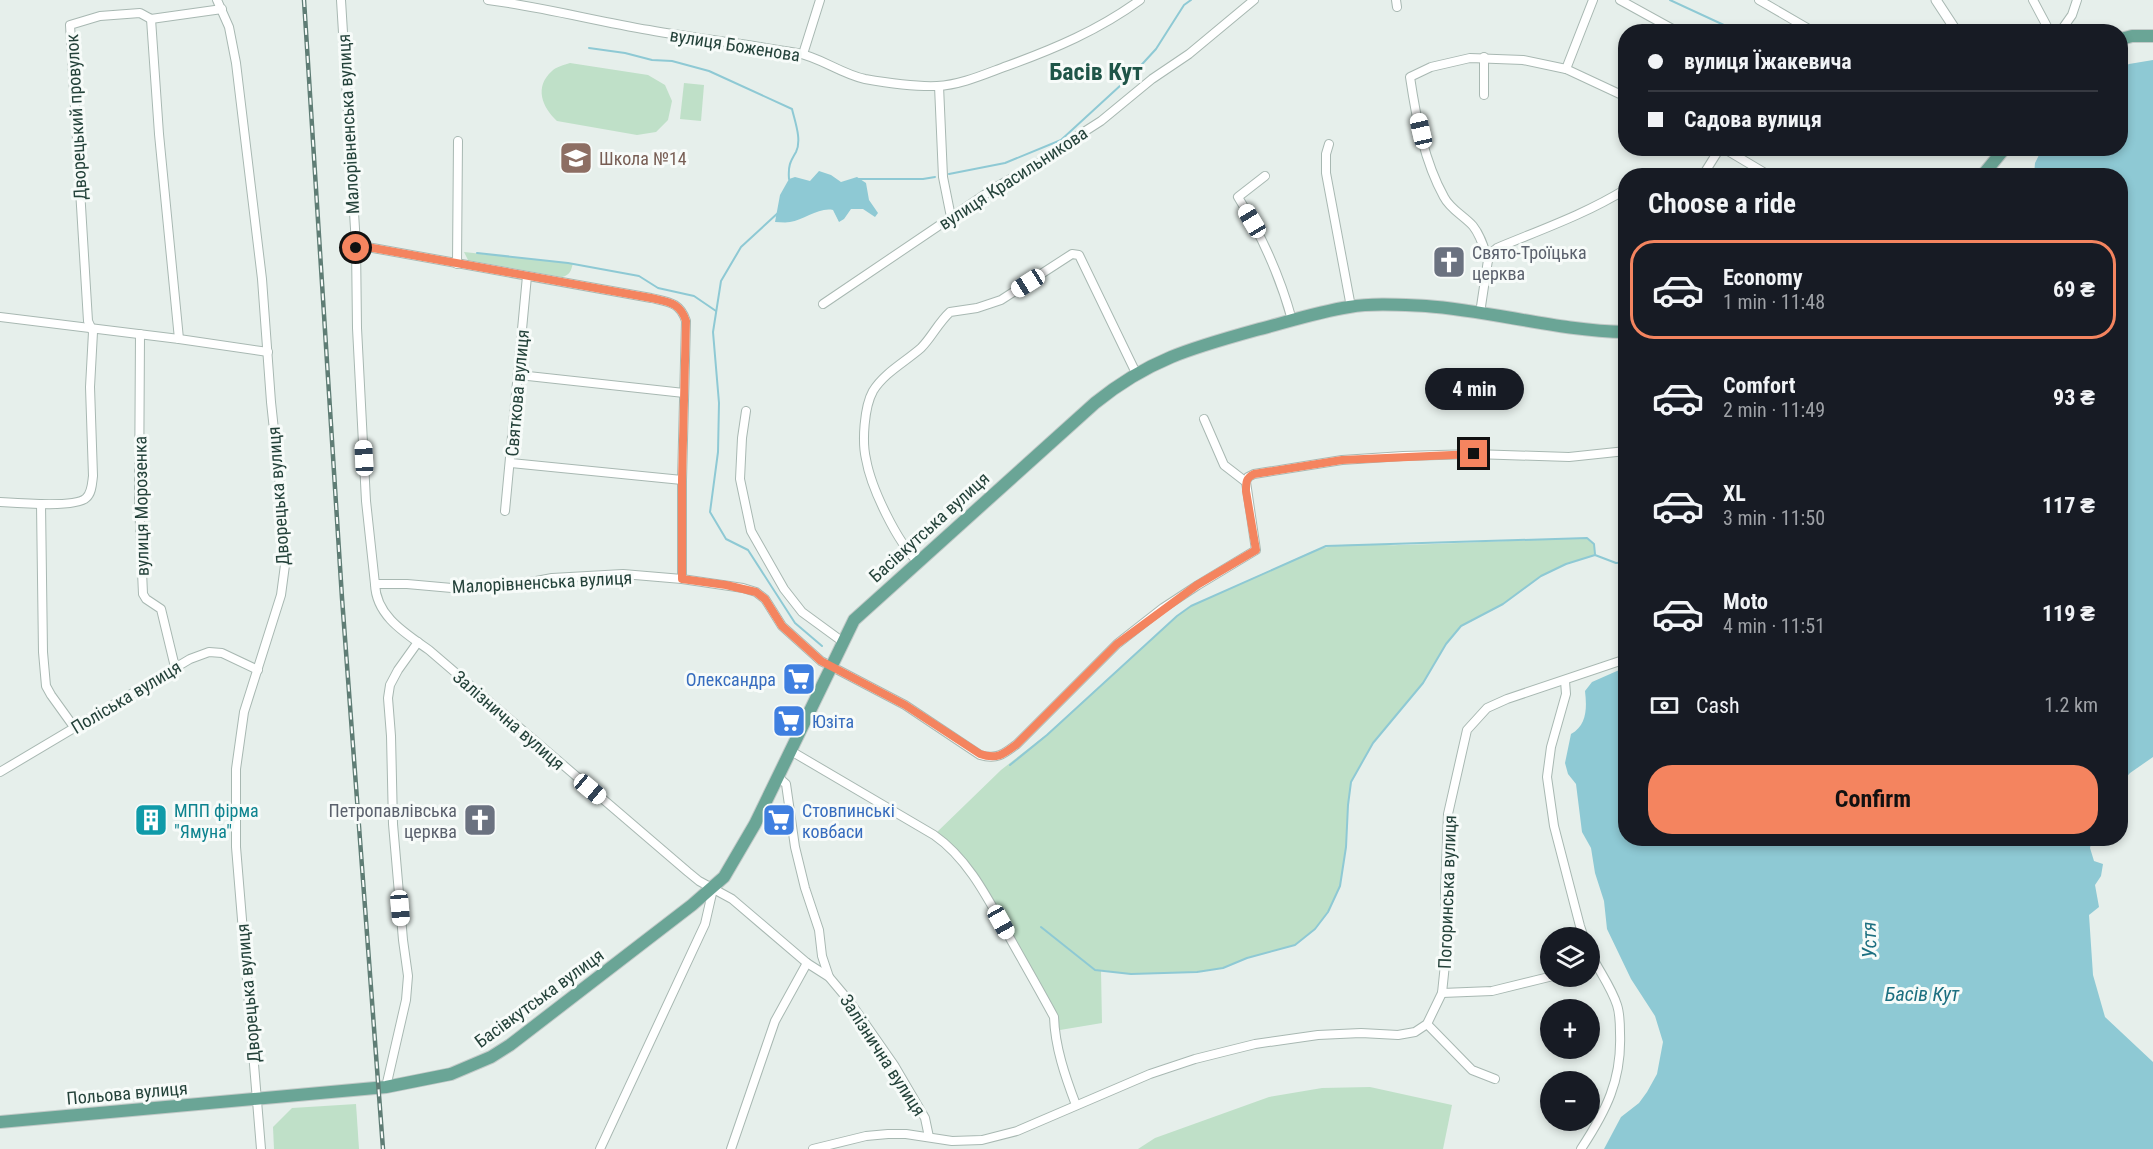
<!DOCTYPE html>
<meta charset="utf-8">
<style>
body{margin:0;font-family:"Roboto Condensed",sans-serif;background:#20242c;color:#f1f3f6;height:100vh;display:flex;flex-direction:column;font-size:22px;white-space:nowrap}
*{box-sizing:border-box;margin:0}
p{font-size:20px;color:#9ea1a6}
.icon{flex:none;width:33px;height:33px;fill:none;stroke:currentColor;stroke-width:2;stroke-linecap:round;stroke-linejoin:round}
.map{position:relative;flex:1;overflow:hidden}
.side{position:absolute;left:1618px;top:168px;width:510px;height:678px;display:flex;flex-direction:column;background:#171b24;border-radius:24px;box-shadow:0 3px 9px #0003}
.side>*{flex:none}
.hud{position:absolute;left:1618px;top:24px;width:510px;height:132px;border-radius:24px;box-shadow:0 3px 9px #0003;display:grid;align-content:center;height:132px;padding:0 30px;background:#171b24}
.tools{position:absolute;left:1540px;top:927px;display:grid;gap:12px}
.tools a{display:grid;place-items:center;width:60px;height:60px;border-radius:50%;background:#171b24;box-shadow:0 3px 9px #0003;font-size:30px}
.end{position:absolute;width:27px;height:27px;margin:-14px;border:8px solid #f4845f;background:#111;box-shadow:0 0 0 3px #111}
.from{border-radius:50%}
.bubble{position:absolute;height:42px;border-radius:21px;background:#171b24;box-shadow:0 3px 9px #0003;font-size:20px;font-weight:700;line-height:42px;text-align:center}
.car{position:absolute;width:18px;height:36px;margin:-18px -9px;border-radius:8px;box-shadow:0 0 4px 2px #0007;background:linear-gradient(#fff 24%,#345 0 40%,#fff 0 76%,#345 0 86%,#fff 0)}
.hud b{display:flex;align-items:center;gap:21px;height:57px;font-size:22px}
.hud b+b{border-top:2px solid #363941}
.hud i{width:15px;height:15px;background:#f1f3f6}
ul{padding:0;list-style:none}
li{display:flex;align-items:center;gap:18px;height:99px;margin:0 12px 9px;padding:0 18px;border:3px solid transparent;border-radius:24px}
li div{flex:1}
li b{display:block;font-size:22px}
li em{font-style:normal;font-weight:700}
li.selected{border-color:#f4845f}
li>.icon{width:54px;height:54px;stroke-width:1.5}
h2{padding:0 30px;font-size:27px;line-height:72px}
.pay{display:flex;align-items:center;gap:15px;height:66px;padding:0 30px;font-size:22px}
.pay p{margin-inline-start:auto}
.primary-button{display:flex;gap:12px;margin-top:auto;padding:12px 30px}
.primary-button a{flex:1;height:69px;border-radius:24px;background:#f4845f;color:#111;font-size:24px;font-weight:700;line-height:69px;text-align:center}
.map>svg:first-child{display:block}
</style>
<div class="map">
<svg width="2153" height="1149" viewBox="0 0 2153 1149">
<rect width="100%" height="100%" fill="#e6efeb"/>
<g fill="#bfe0c8">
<path d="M570,63L648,75L665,85L672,101L668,120L656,132L637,135L557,121C542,107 534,87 552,71C556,67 564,65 570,63Z"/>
<polygon points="684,83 704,85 701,121 680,119"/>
<path d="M464,252L568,263H573C571,271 570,275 562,277L468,260Z"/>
<path d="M1587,538L1594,544L1595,555L1566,564L1541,576L1503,604L1461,626L1446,644L1423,683L1373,743L1351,782L1348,805L1346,847L1340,886L1328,912L1315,929L1295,945L1247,958L1223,968L1197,972L1131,974L1101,970L1102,1023L1054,1031V1017L965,864L934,835L1001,770L1047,734L1177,616L1191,606L1313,551C1342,541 1373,546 1403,545C1465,543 1526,540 1587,538Z"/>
<polygon points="1370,1087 1452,1105 1443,1149 1138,1149 1155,1138 1269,1097 1322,1088"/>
<polygon points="356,1104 359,1149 274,1149 273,1127 292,1108"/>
</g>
<g fill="#8ec9d4">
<polygon points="2153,60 2153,757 2130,773 2121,783 2121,176 2034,175 2035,163 2042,149 2121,148 2121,68 2129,64"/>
<path d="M819,171L831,175L841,182L857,177L866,183L869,200L878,213L875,217L863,209H851L844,219L839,222L833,210C819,207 804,220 790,222C785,223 780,222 775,222L780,195L789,179L795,177L810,181Z"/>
<path d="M1626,667V838L2092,839L2090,848L2094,861L2103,864L2101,876L2095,885L2099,907L2089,915L2093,975L2105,1017L2153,1062V1149H1604L1621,1117L1639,1103L1647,1092L1657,1074L1663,1042L1655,1016L1631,979L1607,929L1604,901L1595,873L1591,848L1582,832L1576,784L1568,774L1565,763L1571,734C1587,725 1587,708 1585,691L1592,682Z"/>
</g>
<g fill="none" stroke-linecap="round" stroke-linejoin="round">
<g stroke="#8ec9d4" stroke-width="2">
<polyline points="1670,0 1739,32"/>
<path d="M589,48L625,53L652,60L672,61L709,71L792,109C795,122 802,140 796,152C790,162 788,166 789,179"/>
<polyline points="949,174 1005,163 1061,140 1134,73 1156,49 1184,5 1191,0"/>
<polyline points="859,179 923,179 935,177"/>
<polyline points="779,212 741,247 721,281 713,332 719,403 718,452 710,512 726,539 748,550 795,623 822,646"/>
<polyline points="477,253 568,263 639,276 658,288 694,296 716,311"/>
<polyline points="1010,765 1047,735 1177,616 1191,606 1326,546 1587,538 1594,544 1595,554"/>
<polyline points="1041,927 1095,970 1131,974 1197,972 1223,968 1247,958 1295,945 1315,929 1328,912 1340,886 1346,847 1348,805 1351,782 1373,743 1423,683 1446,644 1461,626 1503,604 1541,576 1566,564 1595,555 1616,563 1626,562"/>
</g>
<g stroke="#a8b8b2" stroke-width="10">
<g id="minor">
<polyline points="217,0 229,27 236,63 262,279 271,402 283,514 285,565 281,595 244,712 236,769 236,847 261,1149"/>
<path d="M341,0L356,245L357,328L366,501L375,584H407L463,589L500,588L552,578L623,574L682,579L743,588L756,592L765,599L782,626L821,661L905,705L980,755C997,760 1004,754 1017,744L1117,644L1163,608L1198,585L1256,550L1246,482L1248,477L1254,474L1342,460L1403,456L1474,454L1569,457L1626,451"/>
<path d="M488,0C543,7 595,21 649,30C698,39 748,44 797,53C820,57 841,74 865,79C888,83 913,87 937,86C961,85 985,74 1007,66C1054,49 1099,30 1140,0"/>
<polyline points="1396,0 1397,7"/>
<polyline points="1620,0 1678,32"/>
<polyline points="1759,0 1814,32"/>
<polyline points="2033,0 2050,32"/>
<polyline points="151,19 159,134 179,339"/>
<polyline points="2060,32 2072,15 2077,0"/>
<polyline points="803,54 820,0"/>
<polyline points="1484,57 1484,95"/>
<polyline points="1566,69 1593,0"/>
<polyline points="939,86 943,177 951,217"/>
<polyline points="1329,144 1326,154 1326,173 1351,307"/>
<polyline points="1723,148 1770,176"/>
<path d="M1265,176L1238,197C1262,236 1280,276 1292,320"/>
<polyline points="1698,176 1705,172 1720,148"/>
<path d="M356,245L651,298C668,302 680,302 686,321L682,480V579"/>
<path d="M1488,260C1484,248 1481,236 1473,226C1464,216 1450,209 1444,197C1424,161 1416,117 1410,77L1431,67L1470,58L1523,60L1566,69L1626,97"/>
<polyline points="457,264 458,141"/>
<polyline points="823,304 996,187 1052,156 1076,137 1101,121 1152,79 1189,54 1254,0"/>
<path d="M1480,313L1488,260L1491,253L1497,248C1540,230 1586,214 1626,189"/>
<polyline points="0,317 179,339 268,352"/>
<polyline points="140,334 139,502 143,594 146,599 161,609 175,667"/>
<polyline points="519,375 684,393"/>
<polyline points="746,411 742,438 740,479 751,531 784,589 802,612 843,642"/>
<polyline points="1204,419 1224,465 1246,482"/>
<polyline points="511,463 682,480"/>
<path d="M0,502C16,503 76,508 86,498C92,493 92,483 93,476L90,387L93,332L88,321L70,25L100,16L140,13L151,19L222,9"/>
<polyline points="41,504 43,652 46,686 51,695 74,727"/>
<polyline points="505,511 527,276"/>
<path d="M918,562C897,542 871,488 866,459C862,442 864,407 873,391C884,373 905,362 921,348C932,337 938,323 950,312L977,308L1001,300L1072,254L1079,255L1136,373"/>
<path d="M375,584C376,616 405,633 429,650L688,872L699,881L732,899L807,963L829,977L850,1002L894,1065L925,1118L929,1137"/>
<polyline points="1565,681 1566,694 1551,747 1547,777 1554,826 1580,926 1584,938"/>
<path d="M791,751L934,835C970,860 990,903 1011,940C1025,965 1040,991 1054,1017C1055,1047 1065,1076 1076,1105"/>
<polyline points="0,772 190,659 209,652 222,653 258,670"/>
<polyline points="778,777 786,784 795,847 805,888 819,930 822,956 829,977"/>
<polyline points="1442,993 1492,991 1553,976"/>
<polyline points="1427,1024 1472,1070 1495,1079"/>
<polyline points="386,1087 406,1000 408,976 403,940 393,824 391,736 388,698 390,685 398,670 418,642"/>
<polyline points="600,1149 705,924 713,889"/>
<polyline points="731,1149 775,1021 807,963"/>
<polyline points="813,1149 866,1136 888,1134 906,1134 952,1141 982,1140 1017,1131 1150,1074 1195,1059 1255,1044 1318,1035 1361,1033 1398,1035 1415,1032 1427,1024 1442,993 1447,945 1445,892 1448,814 1467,730 1487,708 1507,699 1626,659"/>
<path d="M1581,1149C1606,1111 1622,1080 1620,1033C1620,1024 1620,1014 1617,1005C1611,986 1598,970 1590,952"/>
</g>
</g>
<g stroke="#a8b8b2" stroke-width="11">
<polyline id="tertiary" points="1936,0 1957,32"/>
</g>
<g stroke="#c2cac8" stroke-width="14">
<g id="primary">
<polyline points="2121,39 2132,36 2153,36"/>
<polyline points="1982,176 2005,148"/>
<path d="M0,1122L386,1087L451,1074L491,1057L510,1045L692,905L724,877L755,824L854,620L1095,403C1148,360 1191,348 1256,330C1287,322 1317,312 1349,307C1374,303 1401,305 1426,306C1493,311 1559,331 1626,332"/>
</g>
</g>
<use href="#minor" stroke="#fff" stroke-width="8"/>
<use href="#tertiary" stroke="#fff" stroke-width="9"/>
<use href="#primary" stroke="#6aa596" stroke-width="12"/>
<g stroke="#5f7d75" stroke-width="4.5">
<polyline id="rail" points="304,0 342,598 383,1149"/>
</g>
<use href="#rail" stroke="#f7fbf9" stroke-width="2" stroke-dasharray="7" stroke-linecap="butt"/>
</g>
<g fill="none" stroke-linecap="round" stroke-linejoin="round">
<path stroke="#f4845f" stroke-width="8" d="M356,248V245L651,298C668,302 680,302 686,321L682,480V579L726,585L756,592L765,599L782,626L821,661L905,705L980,754C997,760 1004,754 1017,744L1117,644L1197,585L1256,550L1246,491C1246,482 1246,478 1254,474L1342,460L1474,454"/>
</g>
<defs>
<g id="school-square" transform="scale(1.725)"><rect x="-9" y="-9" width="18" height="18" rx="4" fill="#8d6e63" stroke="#f7fbf9"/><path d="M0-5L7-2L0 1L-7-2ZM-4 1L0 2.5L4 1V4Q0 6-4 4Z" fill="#fff"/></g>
<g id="church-square" transform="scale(1.725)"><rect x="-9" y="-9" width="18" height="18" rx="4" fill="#6b7280" stroke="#f7fbf9"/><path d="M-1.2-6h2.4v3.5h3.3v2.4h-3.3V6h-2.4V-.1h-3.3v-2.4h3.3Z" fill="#fff"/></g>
<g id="supermarket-square" transform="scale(1.725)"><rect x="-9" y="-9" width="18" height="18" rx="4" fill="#3f7fe0" stroke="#f7fbf9"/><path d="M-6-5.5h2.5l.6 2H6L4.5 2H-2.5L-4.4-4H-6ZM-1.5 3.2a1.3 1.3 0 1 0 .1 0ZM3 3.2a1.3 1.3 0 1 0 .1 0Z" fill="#fff"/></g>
<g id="building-square" transform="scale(1.725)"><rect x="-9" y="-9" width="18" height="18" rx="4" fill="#0f9aa8" stroke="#f7fbf9"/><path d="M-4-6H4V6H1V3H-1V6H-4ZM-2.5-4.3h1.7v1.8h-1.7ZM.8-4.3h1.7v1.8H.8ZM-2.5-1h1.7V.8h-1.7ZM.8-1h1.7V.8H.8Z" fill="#fff"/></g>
</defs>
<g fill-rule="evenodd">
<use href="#school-square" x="576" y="158"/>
<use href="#church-square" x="1449" y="262"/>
<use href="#supermarket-square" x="799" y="679"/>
<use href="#supermarket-square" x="789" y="721"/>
<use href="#building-square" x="151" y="820"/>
<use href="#church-square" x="480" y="820"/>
<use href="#supermarket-square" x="779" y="820"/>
</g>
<g text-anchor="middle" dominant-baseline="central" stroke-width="6" stroke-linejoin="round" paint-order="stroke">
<g font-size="18" fill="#24423a" stroke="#f7fbf9">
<text transform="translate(735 45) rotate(9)">вулиця Боженова</text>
<text transform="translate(76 117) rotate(-93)">Дворецький провулок</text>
<text transform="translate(348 124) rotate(-93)">Малорівненська вулиця</text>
<text transform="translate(1013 178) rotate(-33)">вулиця Красильникова</text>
<text transform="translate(517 393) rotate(-85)">Святкова вулиця</text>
<text transform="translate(278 496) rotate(-94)">Дворецька вулиця</text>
<text transform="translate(141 506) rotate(-91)">вулиця Морозенка</text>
<text transform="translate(929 527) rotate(-42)">Басівкутська вулиця</text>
<text transform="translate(542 582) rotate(-3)">Малорівненська вулиця</text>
<text transform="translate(126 697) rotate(-31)">Поліська вулиця</text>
<text transform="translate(509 720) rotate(41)">Залізнична вулиця</text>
<text transform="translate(1447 892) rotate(-88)">Погоринська вулиця</text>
<text transform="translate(248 993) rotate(-95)">Дворецька вулиця</text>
<text transform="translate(539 998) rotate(-36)">Басівкутська вулиця</text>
<text transform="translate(883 1055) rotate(57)">Залізнична вулиця</text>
<text transform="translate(127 1093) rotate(-5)">Польова вулиця</text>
</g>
<g font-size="18" fill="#785e54" stroke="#f7fbf9" text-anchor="start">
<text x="599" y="158">Школа №14</text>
</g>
<g font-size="18" fill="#5b616d" stroke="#f7fbf9" text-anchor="start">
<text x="1472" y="252">Свято-Троїцька<tspan x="1472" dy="21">церква</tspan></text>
<text x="457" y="810" text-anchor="end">Петропавлівська<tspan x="457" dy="21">церква</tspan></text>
</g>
<g font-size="18" fill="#366cbe" stroke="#f7fbf9" text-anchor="start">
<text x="776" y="679" text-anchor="end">Олександра</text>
<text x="812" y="721">Юзіта</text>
<text x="802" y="810">Стовпинські<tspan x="802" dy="21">ковбаси</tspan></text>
</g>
<g font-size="18" fill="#0d838f" stroke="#f7fbf9" text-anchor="start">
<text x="174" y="810">МПП фірма<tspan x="174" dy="21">"Ямуна"</tspan></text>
</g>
<g font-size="20" font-style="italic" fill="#1c6f80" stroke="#f7fbf9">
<text transform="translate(1869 940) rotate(-91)">Устя</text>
<text x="1922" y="994">Басів Кут</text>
</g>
<g font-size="24" font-weight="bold" fill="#1f5548" stroke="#f7fbf9">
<text x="1096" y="72">Басів Кут</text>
</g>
</g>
</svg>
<div class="tools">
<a><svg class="icon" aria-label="layers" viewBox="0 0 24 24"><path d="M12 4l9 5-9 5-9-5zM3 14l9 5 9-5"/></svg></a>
<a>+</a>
<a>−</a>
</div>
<i class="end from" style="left:356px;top:248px"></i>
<i class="end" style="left:1474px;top:454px"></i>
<div class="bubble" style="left:1425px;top:368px;width:99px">4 min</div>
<i class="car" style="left:1421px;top:131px;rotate:347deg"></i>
<i class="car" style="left:1252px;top:221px;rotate:329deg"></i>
<i class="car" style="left:1028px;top:283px;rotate:238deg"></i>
<i class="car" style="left:364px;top:458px;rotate:357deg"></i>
<i class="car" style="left:590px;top:789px;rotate:130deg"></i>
<i class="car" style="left:400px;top:908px;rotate:175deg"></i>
<i class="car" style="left:1001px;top:922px;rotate:151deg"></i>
<div class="hud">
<b><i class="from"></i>вулиця Їжакевича</b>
<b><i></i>Садова вулиця</b>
</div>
<section class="side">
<h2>Choose a ride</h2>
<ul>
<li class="selected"><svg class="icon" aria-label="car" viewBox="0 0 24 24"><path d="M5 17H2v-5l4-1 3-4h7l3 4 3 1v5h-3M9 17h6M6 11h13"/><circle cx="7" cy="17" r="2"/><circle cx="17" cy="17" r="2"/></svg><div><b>Economy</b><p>1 min · 11:48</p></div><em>69 ₴</em></li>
<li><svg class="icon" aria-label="car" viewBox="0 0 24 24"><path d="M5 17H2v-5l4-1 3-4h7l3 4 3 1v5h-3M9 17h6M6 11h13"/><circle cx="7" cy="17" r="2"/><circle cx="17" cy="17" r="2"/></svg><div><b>Comfort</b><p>2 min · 11:49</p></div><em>93 ₴</em></li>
<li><svg class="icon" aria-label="car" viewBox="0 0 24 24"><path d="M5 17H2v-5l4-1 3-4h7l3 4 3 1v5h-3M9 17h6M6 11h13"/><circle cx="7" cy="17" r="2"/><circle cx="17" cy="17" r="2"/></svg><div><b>XL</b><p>3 min · 11:50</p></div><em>117 ₴</em></li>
<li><svg class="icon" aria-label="car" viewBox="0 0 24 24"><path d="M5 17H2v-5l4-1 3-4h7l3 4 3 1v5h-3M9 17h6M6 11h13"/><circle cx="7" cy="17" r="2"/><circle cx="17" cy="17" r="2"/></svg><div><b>Moto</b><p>4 min · 11:51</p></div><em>119 ₴</em></li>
</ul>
<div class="pay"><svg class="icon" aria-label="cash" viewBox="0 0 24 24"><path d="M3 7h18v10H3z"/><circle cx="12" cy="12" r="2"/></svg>Cash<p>1.2 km</p></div>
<div class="primary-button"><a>Confirm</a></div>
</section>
</div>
